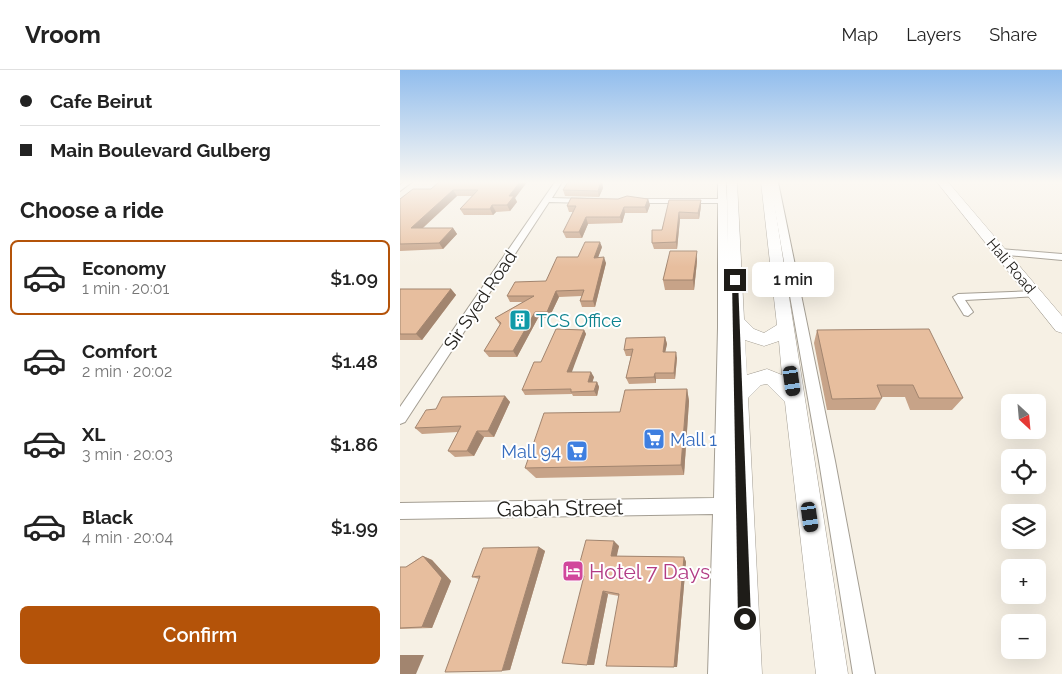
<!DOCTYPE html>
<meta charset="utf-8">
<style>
body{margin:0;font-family:Raleway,sans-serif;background:#f2f2f2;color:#222;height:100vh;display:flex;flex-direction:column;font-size:19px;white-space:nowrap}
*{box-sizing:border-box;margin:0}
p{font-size:16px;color:#767676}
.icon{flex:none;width:28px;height:28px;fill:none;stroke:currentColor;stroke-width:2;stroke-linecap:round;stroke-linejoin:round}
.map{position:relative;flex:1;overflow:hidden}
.panel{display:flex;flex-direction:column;background:#fff;width:400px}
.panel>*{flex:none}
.guide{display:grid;align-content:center;height:110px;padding:0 20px;background:#fff}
.needle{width:32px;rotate:154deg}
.fabs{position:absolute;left:601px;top:324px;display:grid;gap:10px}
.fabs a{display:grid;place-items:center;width:45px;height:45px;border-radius:8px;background:#fff;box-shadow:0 5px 20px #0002;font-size:25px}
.end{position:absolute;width:22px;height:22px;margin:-11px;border:6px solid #1e1c18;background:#fff;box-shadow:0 0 0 2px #fff}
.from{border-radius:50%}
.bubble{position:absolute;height:35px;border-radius:8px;background:#fff;box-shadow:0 5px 20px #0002;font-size:16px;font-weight:600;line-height:35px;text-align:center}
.car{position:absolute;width:15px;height:30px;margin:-15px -8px;border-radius:6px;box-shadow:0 0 4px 1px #0007;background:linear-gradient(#222 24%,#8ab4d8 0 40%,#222 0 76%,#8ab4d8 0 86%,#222 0)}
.guide b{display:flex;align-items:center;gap:18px;height:48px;font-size:19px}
.guide b+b{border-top:1px solid #e0e0e0}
.guide i{width:12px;height:12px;background:#222}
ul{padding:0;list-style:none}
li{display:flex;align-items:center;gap:15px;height:75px;margin:0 10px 8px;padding:0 10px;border:2px solid transparent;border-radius:8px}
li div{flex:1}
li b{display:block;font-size:19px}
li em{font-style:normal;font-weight:600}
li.current{border-color:#b45309}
li>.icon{width:45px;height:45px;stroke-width:1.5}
h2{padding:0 20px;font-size:22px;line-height:60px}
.action{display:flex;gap:10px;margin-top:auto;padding:10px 20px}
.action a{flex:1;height:58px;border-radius:8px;background:#b45309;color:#fff;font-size:20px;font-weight:600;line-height:58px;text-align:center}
header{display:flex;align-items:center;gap:30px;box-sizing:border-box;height:70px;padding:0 25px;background:#fff;border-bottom:1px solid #e0e0e0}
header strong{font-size:24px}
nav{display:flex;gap:28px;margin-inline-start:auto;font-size:18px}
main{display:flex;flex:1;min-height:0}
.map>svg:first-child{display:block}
</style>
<header>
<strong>Vroom</strong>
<nav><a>Map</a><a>Layers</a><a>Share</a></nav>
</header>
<main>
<section class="panel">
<div class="guide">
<b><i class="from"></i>Cafe Beirut</b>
<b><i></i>Main Boulevard Gulberg</b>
</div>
<h2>Choose a ride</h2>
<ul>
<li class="current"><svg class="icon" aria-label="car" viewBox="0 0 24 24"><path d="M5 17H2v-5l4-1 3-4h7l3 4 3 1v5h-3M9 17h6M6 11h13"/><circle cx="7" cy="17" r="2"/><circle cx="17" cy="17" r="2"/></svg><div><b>Economy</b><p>1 min · 20:01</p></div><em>$1.09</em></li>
<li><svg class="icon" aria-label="car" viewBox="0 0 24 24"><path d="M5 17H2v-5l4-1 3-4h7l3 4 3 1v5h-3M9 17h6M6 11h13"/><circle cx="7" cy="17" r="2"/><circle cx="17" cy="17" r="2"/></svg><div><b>Comfort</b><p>2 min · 20:02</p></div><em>$1.48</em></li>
<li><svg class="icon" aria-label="car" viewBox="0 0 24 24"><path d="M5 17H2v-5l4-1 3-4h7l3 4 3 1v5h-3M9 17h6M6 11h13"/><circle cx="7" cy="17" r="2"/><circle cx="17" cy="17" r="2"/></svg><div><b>XL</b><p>3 min · 20:03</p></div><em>$1.86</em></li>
<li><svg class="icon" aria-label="car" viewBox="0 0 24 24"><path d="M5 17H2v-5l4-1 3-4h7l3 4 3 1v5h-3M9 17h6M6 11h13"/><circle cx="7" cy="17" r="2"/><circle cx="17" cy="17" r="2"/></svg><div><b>Black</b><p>4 min · 20:04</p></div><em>$1.99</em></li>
</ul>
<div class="action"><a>Confirm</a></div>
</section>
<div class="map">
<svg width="662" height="604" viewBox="0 0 662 604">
<rect width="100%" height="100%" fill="#f6f0e4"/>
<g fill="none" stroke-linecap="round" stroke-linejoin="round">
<g stroke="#a49e93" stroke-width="2">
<g id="street">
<polygon points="4,112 12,112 0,121 0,115"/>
<polygon points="155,112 162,112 152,128 187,129 191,131 187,133 149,132 5,352 0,354 0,337"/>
<polygon points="318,112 326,112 327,131 330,258 330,604 308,604 313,444 0,449 0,433 314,428 318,258 318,133 240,133 236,131 240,129 318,129"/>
<polygon points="370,112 378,112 435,391 475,604 453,604 419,391"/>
<polygon points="600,179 662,184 662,190 597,184 597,180"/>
<polygon points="635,221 639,222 639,226 565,230 573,242 568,246 564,245 553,227 558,224"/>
</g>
</g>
<g stroke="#a49e93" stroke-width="1">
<g id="secondary">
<path d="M327,112H337L344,249L354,259L364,263L377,255L361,112H371L448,604H416L385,332L367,314L361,315L348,328L362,604H330ZM345,270L364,276L379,271L382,305L367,299L347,305Z"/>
<polygon points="537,112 548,112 662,246 662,263 656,261"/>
</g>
</g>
<use href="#street" fill="#fff" fill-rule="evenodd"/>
<use href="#secondary" fill="#fff" fill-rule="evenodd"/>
</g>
<g fill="#c7a388">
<polygon points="39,112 127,112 115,128 117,132 110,141 96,142 93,145 64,145 60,139 73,126 57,126 23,158 53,158 57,164 43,179 0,181 0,129 31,119"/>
<polygon points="202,112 203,118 199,127 165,126 163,120"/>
<polygon points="248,129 250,135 247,143 225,143 222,153 188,154 182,168 166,168 163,162 173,142 169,142 167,136"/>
<polygon points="269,130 301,130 301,136 299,149 280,149 277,179 254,179 252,173 262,160"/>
<polygon points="202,177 198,187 206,193 195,237 182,237 180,231 182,226 159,227 149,248 138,248 117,287 89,287 84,281 100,255 95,248 123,232 110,232 107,226 146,211 178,187"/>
<polygon points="297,191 294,220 265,220 263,210"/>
<polygon points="0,219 51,219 56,225 22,270 0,270"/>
<polygon points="184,260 186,264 171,302 194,307 192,312 197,312 199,317 197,326 173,326 172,324 125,325 122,320"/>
<polygon points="417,260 563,328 552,340 510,340 505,327 481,327 482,328 475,340 427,340 414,273"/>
<polygon points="265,267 267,274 265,282 277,288 275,309 256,309 256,313 229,314 226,308 231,286 226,286 224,280"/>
<polygon points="287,319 289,331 284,405 136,408 125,398"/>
<polygon points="105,326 110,332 94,367 84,367 74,386 55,387 48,381 58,362 22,364 15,358 36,339"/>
<polygon points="219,476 216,486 284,487 286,492 277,597 219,526 208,524 194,595 184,507 177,503"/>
<polygon points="139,477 145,481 110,600 79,509 72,507"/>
<polygon points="23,486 32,490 51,511 32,558 0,559 0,497 6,497"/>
</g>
<g fill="#a2856f">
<polygon points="120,112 127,112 115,128 117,132 110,141 107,135 109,126"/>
<polygon points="202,112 203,118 199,127 198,121"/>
<polygon points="53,120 57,126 16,164 11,158"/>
<polygon points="248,129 250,135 247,143 245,137"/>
<polygon points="301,130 301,136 299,149 298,143"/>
<polygon points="92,135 96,142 93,145 90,139"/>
<polygon points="224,137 225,143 222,153 220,147"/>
<polygon points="279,142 280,149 277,179 276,172"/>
<polygon points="186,147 188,154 182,168 179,162"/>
<polygon points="53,158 57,164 43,179 39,173"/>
<polygon points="200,172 202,177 196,193 194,188"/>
<polygon points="297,181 297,191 294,220 293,210"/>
<polygon points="204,187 206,193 195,237 193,231"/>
<polygon points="51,219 56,225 22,270 16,264"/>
<polygon points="156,221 159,227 149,248 147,242"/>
<polygon points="135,242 138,248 117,287 113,281"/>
<polygon points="184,260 186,264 170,307 167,302"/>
<polygon points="265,267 267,274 264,288 263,282"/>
<polygon points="276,282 277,288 275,309 274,303"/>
<polygon points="191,302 194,307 191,317 188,312"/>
<polygon points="255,303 256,309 256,313 254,307"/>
<polygon points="197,312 199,317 197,326 194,321"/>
<polygon points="287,319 289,331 284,405 281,395"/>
<polygon points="105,326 110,332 94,367 88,361"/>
<polygon points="77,361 84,367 74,386 67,381"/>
<polygon points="214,471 219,476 216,490 211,486"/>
<polygon points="139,477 145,481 110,600 102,601"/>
<polygon points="23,486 32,490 51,511 32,558 22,557"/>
<polygon points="284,487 286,492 277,597 274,597"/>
<polygon points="203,521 208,524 194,595 187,595"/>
<polygon points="0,585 24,585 16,604 0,604"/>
</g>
<g fill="#e7be9e" stroke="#a2856f">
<polygon points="39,112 120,112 109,126 114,126 107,135 92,135 90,139 60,139 78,120 53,120 11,158 53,158 39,173 0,174 0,129 13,119 31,119"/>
<polygon points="168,112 201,112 198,121 163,120"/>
<polygon points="227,126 248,129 245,137 224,137 220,147 186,147 179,162 163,162 176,136 167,136 171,128 218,129"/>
<polygon points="269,130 301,130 298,143 279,142 276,172 252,173 252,160 262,160"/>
<polygon points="185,172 200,172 194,188 204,187 193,231 180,231 184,220 156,221 147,242 135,242 113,281 84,281 101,253 95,248 134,226 107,226 115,212 146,211 157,187 178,187"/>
<polygon points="270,181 297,181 293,210 263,210"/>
<polygon points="0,219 51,219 16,264 0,264"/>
<polygon points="156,259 184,260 167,302 191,302 188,312 197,312 194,321 171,322 171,319 122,320 134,292 141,292"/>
<polygon points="529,259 563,328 519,328 513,315 477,315 482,328 432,329 417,260"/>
<polygon points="265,267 263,282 276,282 274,303 255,303 254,307 226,308 233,279 224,280 226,268"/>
<polygon points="287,319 281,395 125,398 144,343 220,342 225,320"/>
<polygon points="105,326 88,361 77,361 67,381 48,381 61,356 15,358 26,340 36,339 42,327"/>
<polygon points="186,470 214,471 211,486 284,487 274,597 206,596 219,524 203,521 187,595 162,593 184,506 177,503"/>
<polygon points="139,477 102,601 45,602 80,506 72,507 83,478"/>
<polygon points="23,486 42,508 22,557 0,558 0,497 6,497"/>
</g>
<linearGradient id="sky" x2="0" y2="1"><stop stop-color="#91bded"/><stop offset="0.57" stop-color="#fbf8f3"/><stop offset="1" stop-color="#fbf8f3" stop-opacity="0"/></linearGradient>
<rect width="662" height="197" fill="url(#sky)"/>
<polygon fill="#1e1c18" points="335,208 338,210 351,549 349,553 345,555 340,553 338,549 332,210"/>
<defs>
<g id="building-square" transform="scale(1.125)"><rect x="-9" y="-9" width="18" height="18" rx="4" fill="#0f9aa8" stroke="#fff"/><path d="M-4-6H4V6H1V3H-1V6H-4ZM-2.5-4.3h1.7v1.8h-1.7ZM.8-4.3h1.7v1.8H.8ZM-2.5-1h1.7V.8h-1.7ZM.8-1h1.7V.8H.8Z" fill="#fff"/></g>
<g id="supermarket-square" transform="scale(1.125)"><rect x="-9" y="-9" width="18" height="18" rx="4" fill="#3f7fe0" stroke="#fff"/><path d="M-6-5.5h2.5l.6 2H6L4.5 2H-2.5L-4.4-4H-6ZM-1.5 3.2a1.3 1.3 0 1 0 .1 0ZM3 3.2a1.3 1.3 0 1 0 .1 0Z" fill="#fff"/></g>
<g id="hotel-square" transform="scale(1.125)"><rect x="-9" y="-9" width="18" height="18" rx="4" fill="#d1479c" stroke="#fff"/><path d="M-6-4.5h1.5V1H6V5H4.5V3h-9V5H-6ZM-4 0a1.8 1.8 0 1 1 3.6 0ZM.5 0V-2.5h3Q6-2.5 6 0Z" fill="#fff"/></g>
</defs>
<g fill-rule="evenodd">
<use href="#building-square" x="120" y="250"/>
<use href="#supermarket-square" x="254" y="369"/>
<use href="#supermarket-square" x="177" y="381"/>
<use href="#hotel-square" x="173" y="501"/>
</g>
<g text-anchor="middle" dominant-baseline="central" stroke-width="4" stroke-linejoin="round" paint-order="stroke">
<g font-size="15" fill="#1e1c18" stroke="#fff">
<text transform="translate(611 196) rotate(50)">Hali Road</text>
</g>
<g font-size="18" fill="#1e1c18" stroke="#fff">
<text transform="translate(80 230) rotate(-56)">Sir Syed Road</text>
</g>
<g font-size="18" fill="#0d838f" stroke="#fff" text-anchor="start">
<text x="136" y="250">TCS Office</text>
</g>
<g font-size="18" fill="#366cbe" stroke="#fff" text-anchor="start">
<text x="270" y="369">Mall 1</text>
<text x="161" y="381" text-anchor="end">Mall 94</text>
</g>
<g font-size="21" fill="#1e1c18" stroke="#fff">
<text transform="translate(160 438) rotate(-1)">Gabah Street</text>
</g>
<g font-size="21" fill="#b23c85" stroke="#fff" text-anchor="start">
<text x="189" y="501">Hotel 7 Days</text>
</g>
</g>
</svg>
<div class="fabs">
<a><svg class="needle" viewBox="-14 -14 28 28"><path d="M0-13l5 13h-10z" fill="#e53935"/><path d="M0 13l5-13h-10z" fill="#767676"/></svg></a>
<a><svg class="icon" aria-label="locate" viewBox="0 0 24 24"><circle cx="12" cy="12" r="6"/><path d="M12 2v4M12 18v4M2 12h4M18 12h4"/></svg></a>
<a><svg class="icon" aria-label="layers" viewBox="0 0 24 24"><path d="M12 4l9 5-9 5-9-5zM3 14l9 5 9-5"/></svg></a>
<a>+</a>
<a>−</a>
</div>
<i class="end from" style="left:345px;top:549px"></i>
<i class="end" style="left:335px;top:210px"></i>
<div class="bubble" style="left:352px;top:192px;width:82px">1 min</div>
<i class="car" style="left:392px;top:311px;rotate:172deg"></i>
<i class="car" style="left:410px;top:447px;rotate:172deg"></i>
</div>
</main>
